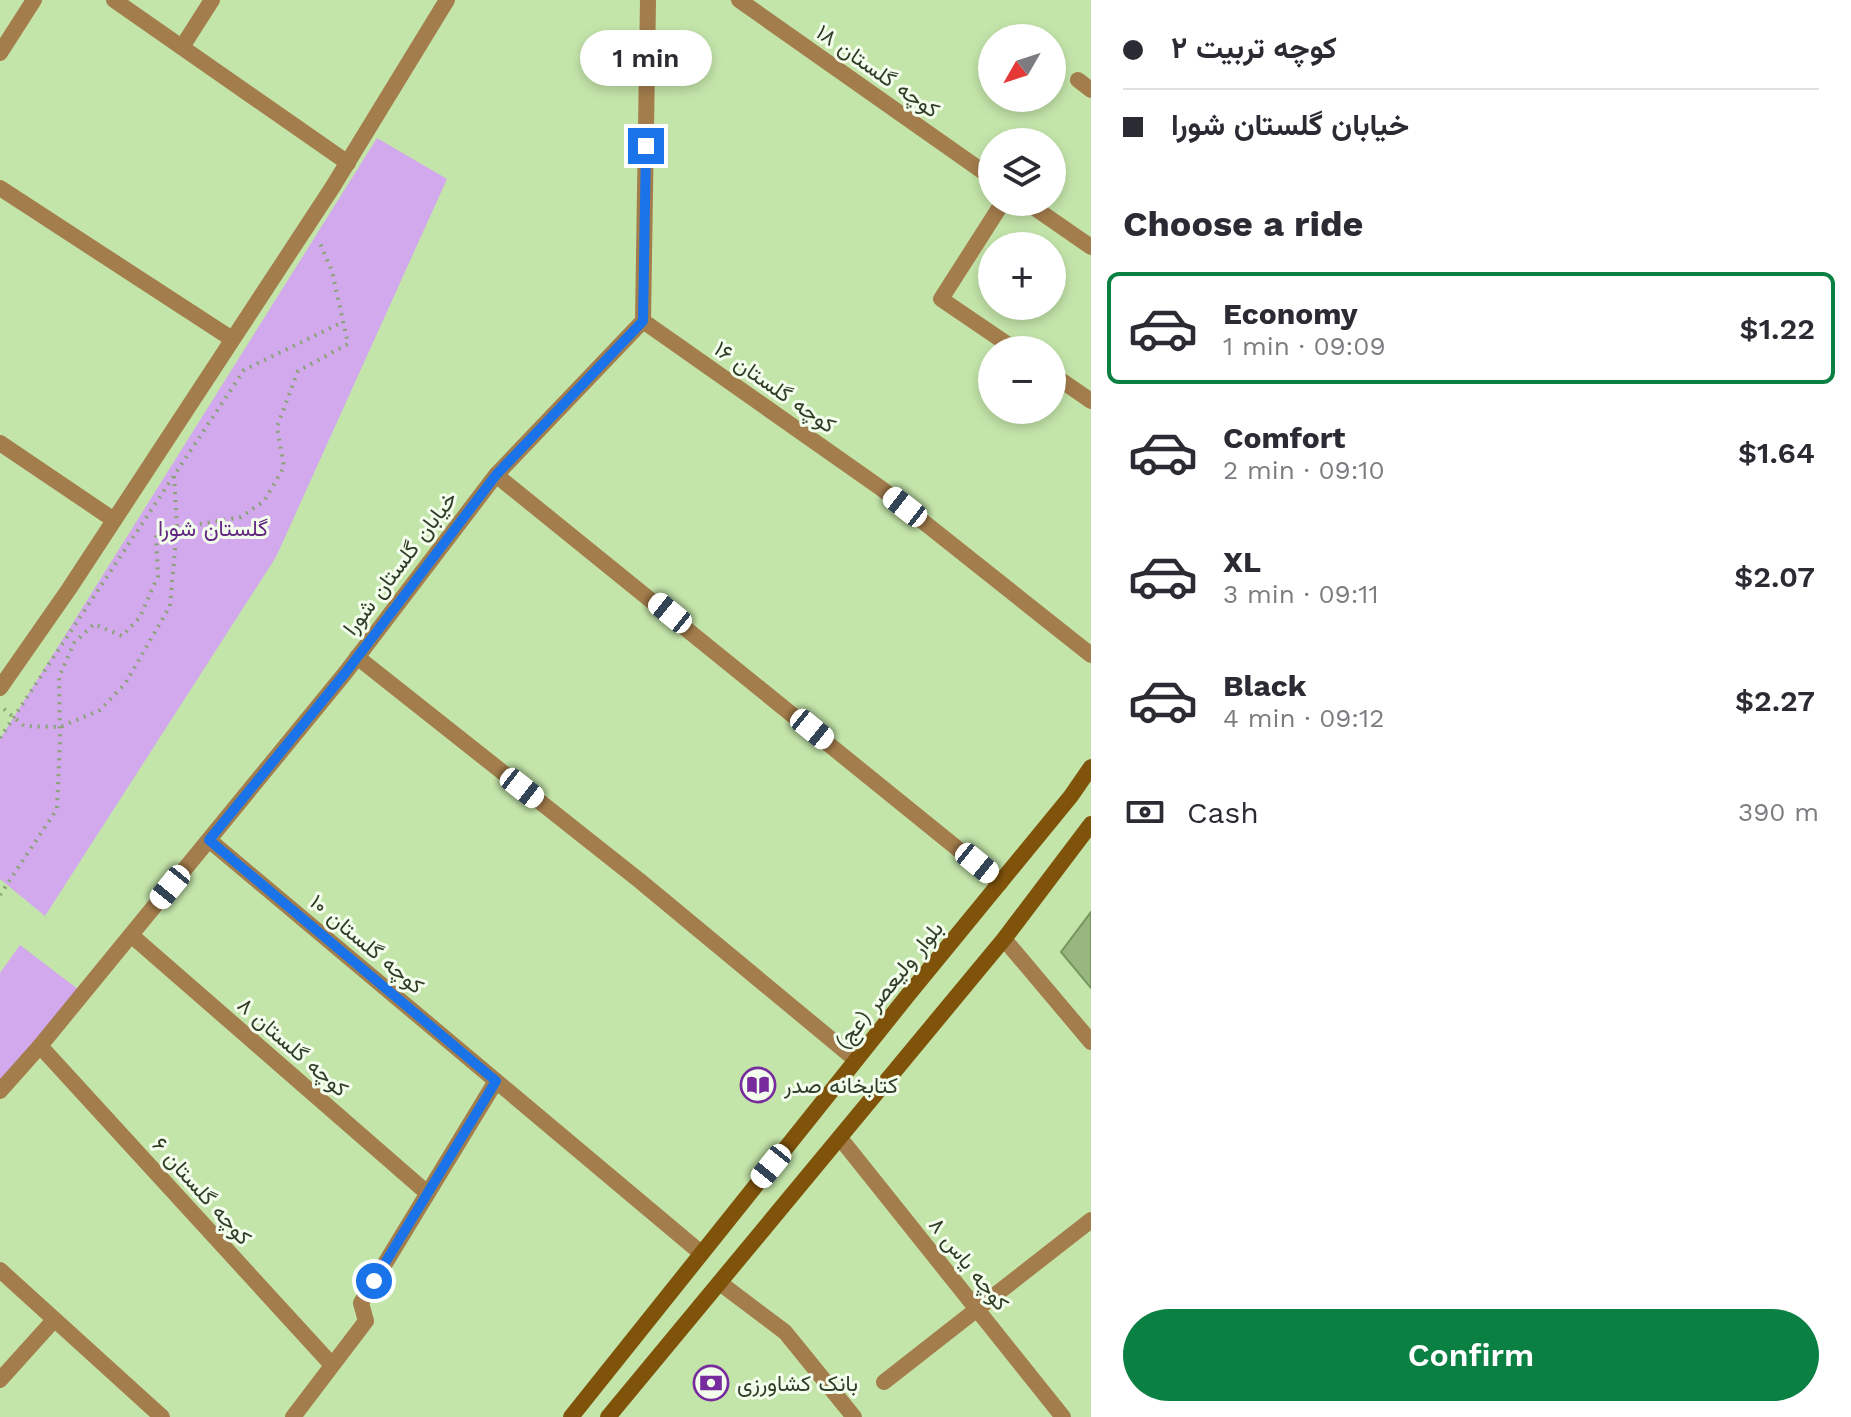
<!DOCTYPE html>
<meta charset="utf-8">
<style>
body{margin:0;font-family:"Work Sans",Vazirmatn,sans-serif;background:#f2f2f3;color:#2b2b33;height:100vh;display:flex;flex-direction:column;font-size:30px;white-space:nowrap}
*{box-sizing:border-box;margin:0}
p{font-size:26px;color:#7c7c81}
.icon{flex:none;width:44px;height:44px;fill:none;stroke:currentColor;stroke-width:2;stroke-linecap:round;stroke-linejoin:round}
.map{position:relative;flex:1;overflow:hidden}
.drawer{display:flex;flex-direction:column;background:#fff;width:760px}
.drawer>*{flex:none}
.top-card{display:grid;align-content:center;height:176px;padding:0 32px;background:#fff}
.needle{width:52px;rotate:231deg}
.controls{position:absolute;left:978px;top:24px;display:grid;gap:16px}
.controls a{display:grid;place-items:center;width:88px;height:88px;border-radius:50%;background:#fff;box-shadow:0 4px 12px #0003;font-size:40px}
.end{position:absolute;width:36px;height:36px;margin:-18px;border:10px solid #1a73e8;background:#fff;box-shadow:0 0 0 4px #fff}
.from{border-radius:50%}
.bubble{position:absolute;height:56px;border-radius:28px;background:#fff;box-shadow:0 4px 12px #0003;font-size:26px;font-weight:600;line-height:56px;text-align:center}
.car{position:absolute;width:24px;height:48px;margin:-24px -12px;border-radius:10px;box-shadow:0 0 6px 2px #0007;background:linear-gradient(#fff 24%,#345 0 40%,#fff 0 76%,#345 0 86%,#fff 0)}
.top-card b{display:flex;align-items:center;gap:28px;height:76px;font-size:30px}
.top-card b+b{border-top:2px solid #e1e1e2}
.top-card i{width:20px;height:20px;background:#2b2b33}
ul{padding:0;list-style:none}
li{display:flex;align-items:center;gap:24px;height:112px;margin:0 16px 12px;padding:0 16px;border:4px solid transparent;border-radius:12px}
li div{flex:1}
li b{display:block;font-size:30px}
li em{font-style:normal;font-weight:600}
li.selected{border-color:#0b8043}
li>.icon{width:72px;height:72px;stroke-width:1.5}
h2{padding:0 32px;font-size:36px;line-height:96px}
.pay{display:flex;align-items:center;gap:20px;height:88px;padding:0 32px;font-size:30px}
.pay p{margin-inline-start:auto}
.button{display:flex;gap:16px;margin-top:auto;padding:16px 32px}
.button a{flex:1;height:92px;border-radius:48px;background:#0b8043;color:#fff;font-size:32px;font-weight:600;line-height:92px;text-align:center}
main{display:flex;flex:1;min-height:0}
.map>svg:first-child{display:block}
</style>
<main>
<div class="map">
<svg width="1091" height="1417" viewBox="0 0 1091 1417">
<rect width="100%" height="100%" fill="#c4e5aa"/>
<g fill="#d2a9ec">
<polygon points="377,138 447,179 276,557 45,916 0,879 0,739"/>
<polygon points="20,945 83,993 0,1083 0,973"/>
</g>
<polygon fill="#98b77f" stroke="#77955e" stroke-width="2" points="1091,912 1091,988 1061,952"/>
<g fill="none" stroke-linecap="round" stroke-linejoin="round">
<g stroke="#8aa376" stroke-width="4" stroke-dasharray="2 6" stroke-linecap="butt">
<polyline points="4,709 24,726 60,727 100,710 125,684 170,606 177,528 174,475"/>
<polyline points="0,738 244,370 343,322"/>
<polyline points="0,895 57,809 60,739 59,677 74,643 94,624 122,636 140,617 158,576 156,535 165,530 241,517 264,501 284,467 277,427 298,371 348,344 332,271 319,241"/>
</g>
<g stroke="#a47d4c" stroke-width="16">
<polyline points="114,0 348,163"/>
<polyline points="739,0 992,178"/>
<polyline points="182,47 212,0"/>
<polyline points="0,53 34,0"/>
<polyline points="1078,80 1091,90"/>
<polyline points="0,188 232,339"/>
<polyline points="1003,202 941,299 1016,350"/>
<polyline points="1026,202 1091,247"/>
<polyline points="643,321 882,489 1091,655"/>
<polyline points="1052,374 1091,401"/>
<polyline points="0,443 114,520"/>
<polyline points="496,475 1000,883"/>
<polyline points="357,657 640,881 856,1060"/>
<polyline points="0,688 69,589 332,188 447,0"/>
<polyline points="209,840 701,1253"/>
<polyline points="131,935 426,1192"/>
<polyline points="1004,939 1091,1042"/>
<polyline points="40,1046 332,1365"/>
<polyline points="0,1091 40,1046 346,672 496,475 643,321 648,0"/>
<polyline points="840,1138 1063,1417"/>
<polyline points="0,1270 162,1417"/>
<polyline points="720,1283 785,1332 854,1417"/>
<polyline points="0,1380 54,1320"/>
<polyline points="884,1382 1091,1220"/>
<polyline points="293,1417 366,1321 361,1303 496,1081"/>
</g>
<g stroke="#80530b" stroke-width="16">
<polyline points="571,1417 908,995 1071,796 1091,767"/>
<polyline points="608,1417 1004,939 1091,824"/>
</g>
</g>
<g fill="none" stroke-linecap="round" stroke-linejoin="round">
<polyline stroke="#1a73e8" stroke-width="10" points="374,1281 496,1081 209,840 346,672 496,475 643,321 646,146"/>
</g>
<defs>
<g id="library-ring" transform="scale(1.8)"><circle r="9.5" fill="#f3feec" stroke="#772b9d" stroke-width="1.5"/><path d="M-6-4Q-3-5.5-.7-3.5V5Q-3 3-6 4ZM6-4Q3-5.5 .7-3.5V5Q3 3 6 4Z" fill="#772b9d"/></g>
<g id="bank-ring" transform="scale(1.8)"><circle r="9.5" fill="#f3feec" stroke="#772b9d" stroke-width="1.5"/><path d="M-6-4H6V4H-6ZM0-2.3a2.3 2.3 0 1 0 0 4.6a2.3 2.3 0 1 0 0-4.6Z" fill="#772b9d"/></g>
</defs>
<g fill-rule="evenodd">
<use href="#library-ring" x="758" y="1085"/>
<use href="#bank-ring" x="711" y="1383"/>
</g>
<g text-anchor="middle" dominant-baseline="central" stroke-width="6" stroke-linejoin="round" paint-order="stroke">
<g font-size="22" fill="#313e27" stroke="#f3feec">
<text transform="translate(878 71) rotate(35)">کوچه گلستان ۱۸</text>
<text transform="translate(775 387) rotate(35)">کوچه گلستان ۱۶</text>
<text transform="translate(400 563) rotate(-53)">خیابان گلستان شورا</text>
<text transform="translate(367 944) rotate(40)">کوچه گلستان ۱۰</text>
<text transform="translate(889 985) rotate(-51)">بلوار ولیعصر (عج)</text>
<text transform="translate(293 1047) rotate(41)">کوچه گلستان ۸</text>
<text transform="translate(202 1191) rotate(48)">کوچه گلستان ۶</text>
<text transform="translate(969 1264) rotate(51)">کوچه یاس ۸</text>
</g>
<g font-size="22" fill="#622582" stroke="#f3feec">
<text x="213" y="528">گلستان شورا</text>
</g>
<g font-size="22" fill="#313e27" stroke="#f3feec" text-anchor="start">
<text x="784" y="1085">کتابخانه صدر</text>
<text x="737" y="1383">بانک کشاورزی</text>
</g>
</g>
</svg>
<div class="controls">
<a><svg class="needle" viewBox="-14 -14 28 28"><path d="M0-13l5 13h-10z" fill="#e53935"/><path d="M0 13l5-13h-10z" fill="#7c7c81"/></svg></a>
<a><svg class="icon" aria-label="layers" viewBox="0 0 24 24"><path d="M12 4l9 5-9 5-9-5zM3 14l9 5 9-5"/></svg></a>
<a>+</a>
<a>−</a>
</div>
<i class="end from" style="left:374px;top:1281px"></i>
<i class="end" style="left:646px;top:146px"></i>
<div class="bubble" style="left:580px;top:30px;width:132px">1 min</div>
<i class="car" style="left:905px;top:507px;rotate:308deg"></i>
<i class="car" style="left:670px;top:613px;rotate:309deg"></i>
<i class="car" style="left:812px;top:729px;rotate:129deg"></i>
<i class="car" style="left:522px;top:788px;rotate:128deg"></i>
<i class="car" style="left:977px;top:863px;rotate:129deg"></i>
<i class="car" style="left:170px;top:887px;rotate:219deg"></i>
<i class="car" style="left:771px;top:1166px;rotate:219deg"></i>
</div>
<section class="drawer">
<div class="top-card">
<b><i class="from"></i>کوچه تربیت ۲</b>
<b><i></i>خیابان گلستان شورا</b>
</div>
<h2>Choose a ride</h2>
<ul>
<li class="selected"><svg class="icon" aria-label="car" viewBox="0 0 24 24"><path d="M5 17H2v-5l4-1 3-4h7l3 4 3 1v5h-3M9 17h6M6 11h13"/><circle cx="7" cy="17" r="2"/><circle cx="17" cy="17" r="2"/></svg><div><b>Economy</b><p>1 min · 09:09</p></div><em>$1.22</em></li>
<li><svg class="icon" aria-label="car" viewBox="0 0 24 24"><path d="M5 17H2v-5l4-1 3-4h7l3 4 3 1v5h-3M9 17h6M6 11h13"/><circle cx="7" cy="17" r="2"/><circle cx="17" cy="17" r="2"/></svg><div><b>Comfort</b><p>2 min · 09:10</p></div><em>$1.64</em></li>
<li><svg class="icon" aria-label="car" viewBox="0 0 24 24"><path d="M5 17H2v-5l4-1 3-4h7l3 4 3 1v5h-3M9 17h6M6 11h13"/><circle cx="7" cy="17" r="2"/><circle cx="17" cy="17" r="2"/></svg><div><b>XL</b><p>3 min · 09:11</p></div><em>$2.07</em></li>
<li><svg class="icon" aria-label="car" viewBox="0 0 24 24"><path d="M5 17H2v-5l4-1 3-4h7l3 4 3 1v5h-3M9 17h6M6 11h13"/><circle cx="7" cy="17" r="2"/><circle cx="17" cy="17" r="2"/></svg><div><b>Black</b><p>4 min · 09:12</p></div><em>$2.27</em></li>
</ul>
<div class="pay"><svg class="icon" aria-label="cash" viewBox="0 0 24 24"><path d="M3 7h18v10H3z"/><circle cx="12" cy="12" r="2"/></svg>Cash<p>390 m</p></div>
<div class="button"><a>Confirm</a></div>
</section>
</main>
